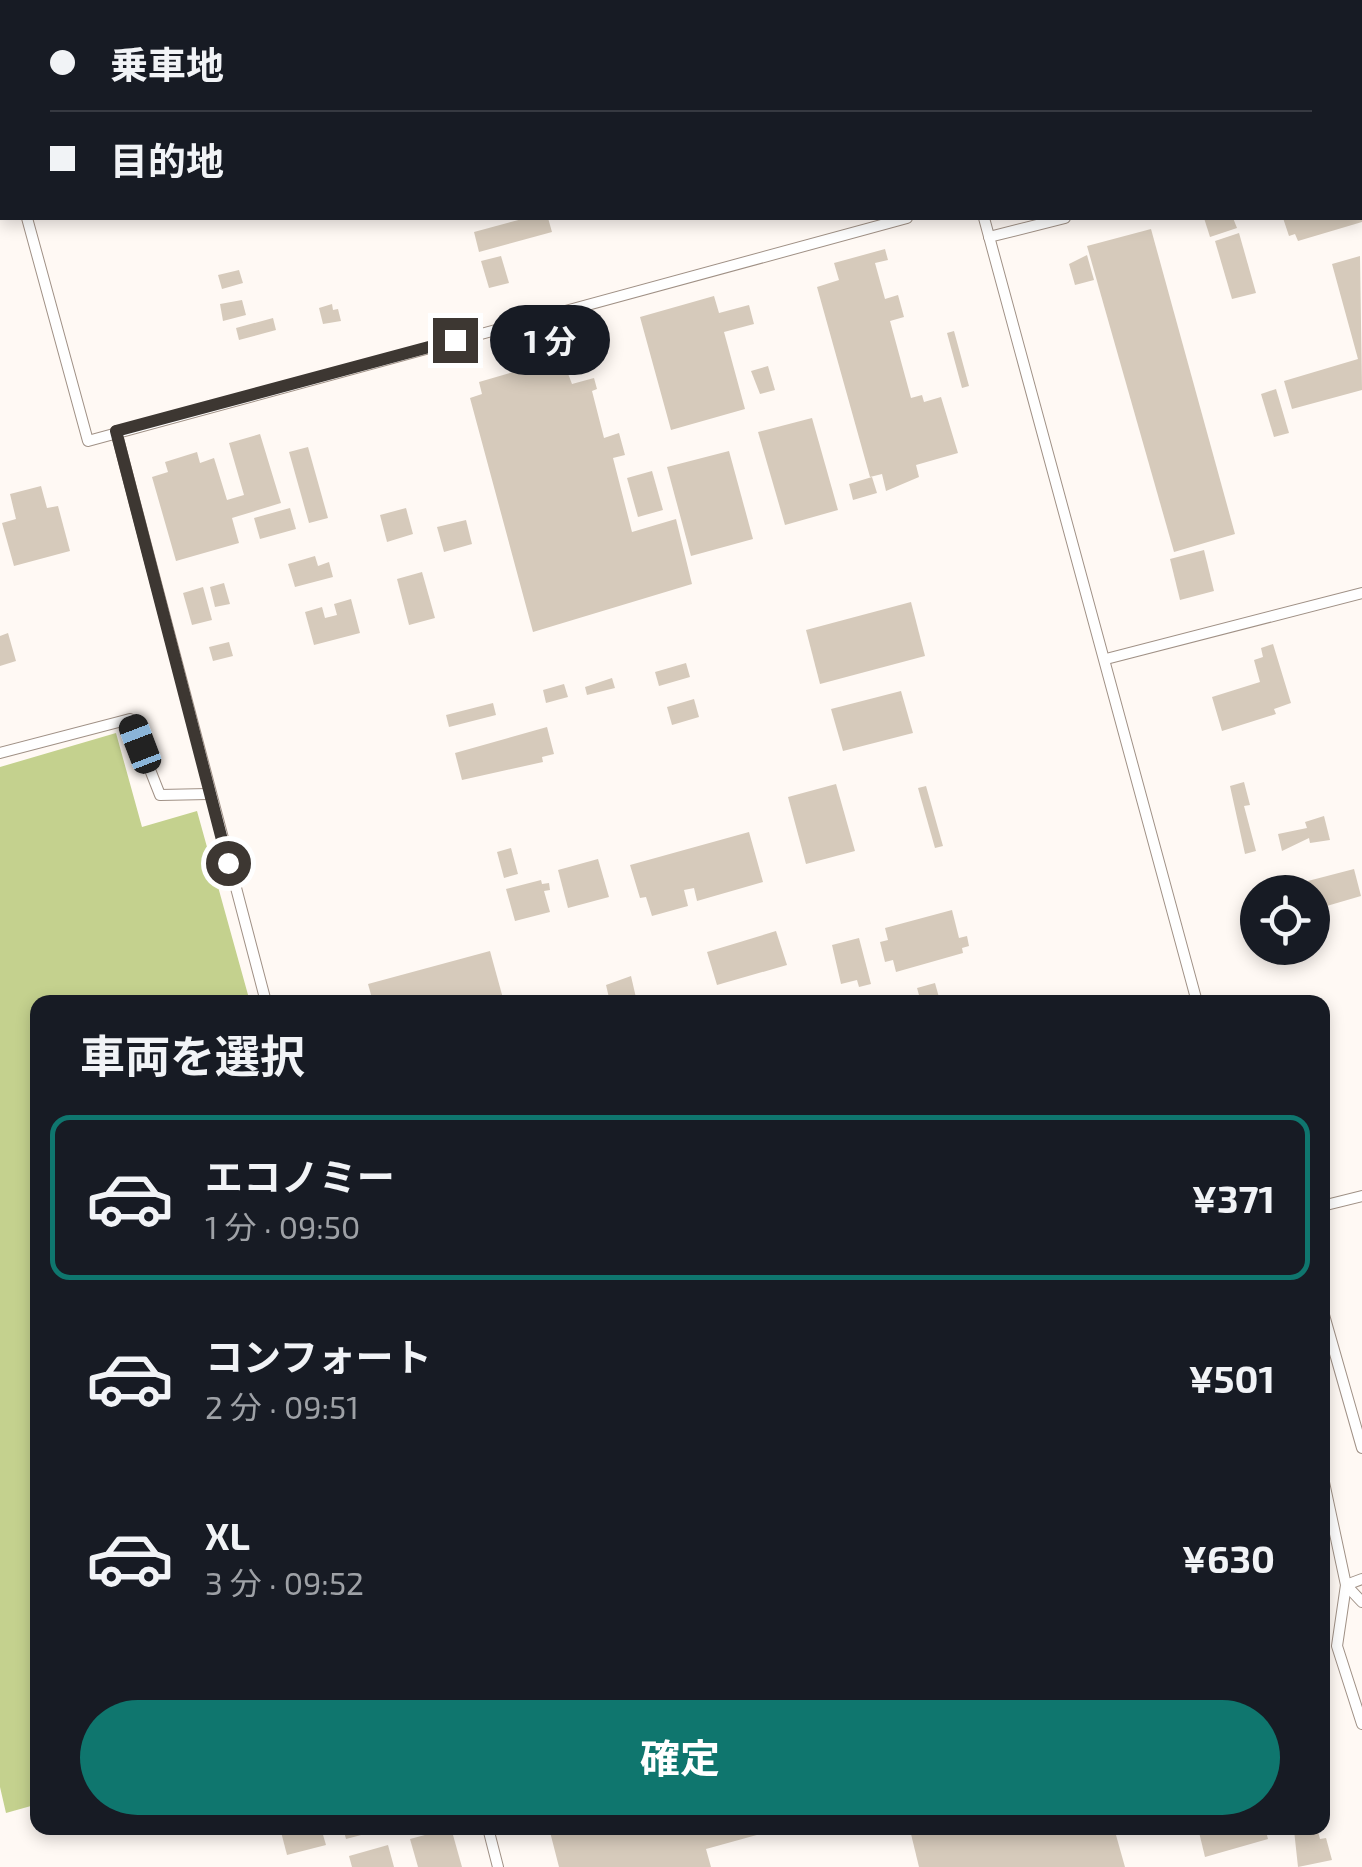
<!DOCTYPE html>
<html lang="ja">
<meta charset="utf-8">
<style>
body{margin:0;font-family:"Exo 2","Noto Sans JP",sans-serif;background:#20242c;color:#f1f3f6;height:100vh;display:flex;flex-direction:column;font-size:38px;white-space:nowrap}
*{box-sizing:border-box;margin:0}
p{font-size:32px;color:#9ea1a6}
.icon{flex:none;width:55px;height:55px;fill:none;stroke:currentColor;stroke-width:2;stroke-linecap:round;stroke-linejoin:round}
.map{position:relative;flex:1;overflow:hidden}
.sheet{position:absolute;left:30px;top:995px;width:1300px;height:840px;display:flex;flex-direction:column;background:#171b24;border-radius:20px;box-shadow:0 5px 15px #0003}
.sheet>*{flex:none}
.hud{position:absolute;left:0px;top:0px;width:1362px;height:220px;box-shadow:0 5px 15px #0003;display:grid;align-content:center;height:220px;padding:0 50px;background:#171b24}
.controls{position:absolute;left:1240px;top:875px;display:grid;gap:20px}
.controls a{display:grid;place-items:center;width:90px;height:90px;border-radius:50%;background:#171b24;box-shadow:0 5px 15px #0003;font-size:50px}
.end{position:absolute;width:45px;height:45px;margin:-22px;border:12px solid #3d3732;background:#fff;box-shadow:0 0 0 5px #fff}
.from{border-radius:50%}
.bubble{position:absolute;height:70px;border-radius:35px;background:#171b24;box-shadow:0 5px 15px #0003;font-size:32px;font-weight:700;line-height:70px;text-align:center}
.car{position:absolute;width:30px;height:60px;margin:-30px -15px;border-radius:12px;box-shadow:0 0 8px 2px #0007;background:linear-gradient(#222 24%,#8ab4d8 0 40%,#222 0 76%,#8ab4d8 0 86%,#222 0)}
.hud b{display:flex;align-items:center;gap:35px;height:95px;font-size:38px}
.hud b+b{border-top:2px solid #363941}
.hud i{width:25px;height:25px;background:#f1f3f6}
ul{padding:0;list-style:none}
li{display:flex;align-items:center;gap:30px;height:165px;margin:0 20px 15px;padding:0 30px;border:5px solid transparent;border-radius:20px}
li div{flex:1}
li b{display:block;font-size:38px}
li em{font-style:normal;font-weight:700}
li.active{border-color:#0f766e}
li>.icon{width:90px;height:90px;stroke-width:1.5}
h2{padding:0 50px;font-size:45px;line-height:120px}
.primary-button{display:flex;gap:20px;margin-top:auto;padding:20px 50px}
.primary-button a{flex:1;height:115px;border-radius:60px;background:#0f766e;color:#fff;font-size:40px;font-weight:700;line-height:115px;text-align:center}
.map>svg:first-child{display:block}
</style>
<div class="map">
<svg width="1362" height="1867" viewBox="0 0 1362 1867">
<rect width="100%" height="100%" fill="#fff9f4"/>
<polygon fill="#c4d18e" points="116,733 142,827 197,811 250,1002 38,1002 38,1804 6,1813 0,1787 0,767"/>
<g fill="#d6cabb">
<polygon points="526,218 548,218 552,232 479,252 474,232"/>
<polygon points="1204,218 1233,218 1237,228 1210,237"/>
<polygon points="1283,218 1362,218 1362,222 1298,241 1295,234 1289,236"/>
<polygon points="1151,229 1235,534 1174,552 1087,246"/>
<polygon points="1239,233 1256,293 1232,299 1215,241"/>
<polygon points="885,249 888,260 875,263 885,299 898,295 904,317 890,321 911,398 922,395 924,402 941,397 958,453 916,465 919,477 886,491 882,474 870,477 817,287 839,280 834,263"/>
<polygon points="1087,255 1094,280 1075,285 1069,264"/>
<polygon points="501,256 509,283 489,288 481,261"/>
<polygon points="1360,256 1362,390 1292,409 1284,381 1358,359 1332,264"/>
<polygon points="239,270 243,283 222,289 218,275"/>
<polygon points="714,296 719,313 749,305 754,324 724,332 745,409 671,430 640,317"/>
<polygon points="242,300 246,315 223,321 220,304"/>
<polygon points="332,304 333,310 338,309 341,321 323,324 319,308"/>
<polygon points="273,318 276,330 239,340 236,328"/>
<polygon points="954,331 969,386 962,388 947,333"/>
<polygon points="595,336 602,363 571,371 564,345"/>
<polygon points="543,339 548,356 522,364 517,346"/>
<polygon points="562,358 572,384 594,378 597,389 592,391 604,438 619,433 625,455 613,458 632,532 676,519 692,584 533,632 470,398 482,394 479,382"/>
<polygon points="768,366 775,390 760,394 751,371"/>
<polygon points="1276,389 1289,433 1274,437 1261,394"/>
<polygon points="812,418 838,510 785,525 758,432"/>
<polygon points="260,434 281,503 232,518 239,543 176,561 152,477 168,472 165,462 197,452 200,463 214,458 227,500 244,495 229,443"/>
<polygon points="308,447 328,518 309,523 289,452"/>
<polygon points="729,451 753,539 691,556 667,467"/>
<polygon points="652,471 663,510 638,517 627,478"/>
<polygon points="872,477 877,493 853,500 849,484"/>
<polygon points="41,486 47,508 58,506 70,551 14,566 2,523 16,519 10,494"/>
<polygon points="290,508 296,529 260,539 254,518"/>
<polygon points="406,508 413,534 387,542 380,515"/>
<polygon points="466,520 472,544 444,552 437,527"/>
<polygon points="1204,550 1214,591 1180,600 1170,559"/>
<polygon points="315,556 318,566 329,562 333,577 295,587 288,564"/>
<polygon points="422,572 435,618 409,625 397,579"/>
<polygon points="224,583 230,604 215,607 210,587"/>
<polygon points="203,587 212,620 192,625 183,593"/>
<polygon points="351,599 360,633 314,645 305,612 322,607 325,618 337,615 334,604"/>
<polygon points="911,602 925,656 820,684 806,630"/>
<polygon points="8,633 16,661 0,666 0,636"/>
<polygon points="229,642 233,656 213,661 209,647"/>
<polygon points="1273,644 1291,703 1274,709 1276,714 1222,731 1212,697 1260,682 1254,660 1263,657 1261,648"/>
<polygon points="686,663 690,677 659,686 655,672"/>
<polygon points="612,678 615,688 587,695 585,687"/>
<polygon points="564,684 568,697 546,703 543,690"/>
<polygon points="901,691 913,733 843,751 831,709"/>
<polygon points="694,699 699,717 672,725 667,707"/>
<polygon points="493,703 496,715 449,727 446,715"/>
<polygon points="547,727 554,754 542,757 543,762 462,780 455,753"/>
<polygon points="1244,782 1250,805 1244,806 1256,851 1245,854 1230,786"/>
<polygon points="836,784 855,851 806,864 788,797"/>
<polygon points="926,786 943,846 935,848 918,788"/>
<polygon points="1324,816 1330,840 1310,843 1309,838 1282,851 1278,834 1307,828 1305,822"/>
<polygon points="749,832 763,882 697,901 694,888 684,890 688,906 652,916 646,897 640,898 630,865"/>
<polygon points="511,848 518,874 504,878 497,852"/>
<polygon points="598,859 609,897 568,908 558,870"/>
<polygon points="1354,869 1361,896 1313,910 1312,892 1308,892 1304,882"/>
<polygon points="541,880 542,884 549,883 550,890 544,891 550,912 515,921 506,889"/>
<polygon points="952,910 959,938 967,936 969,946 962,948 963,953 896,972 893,960 885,962 880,942 888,940 885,928"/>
<polygon points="776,931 787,965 717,985 707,952"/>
<polygon points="859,938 871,984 859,987 857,980 841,984 832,945"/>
<polygon points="490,951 504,1002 373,1002 368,984"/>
<polygon points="631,976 637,1002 610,1002 606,985"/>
<polygon points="935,983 940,1001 921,1002 917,988"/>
<polygon points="280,1828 321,1828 326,1845 287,1855"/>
<polygon points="343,1828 384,1828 384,1829 346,1839"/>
<polygon points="451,1828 462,1867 418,1867 410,1839"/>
<polygon points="549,1828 778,1828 778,1829 706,1849 711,1867 559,1867"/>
<polygon points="934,1828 1114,1828 1125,1867 919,1867 911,1834"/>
<polygon points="1198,1828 1265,1828 1268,1839 1205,1857"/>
<polygon points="1317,1828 1320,1839 1326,1838 1332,1860 1298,1867 1294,1830"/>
<polygon points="388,1845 394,1867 352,1867 349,1856"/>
</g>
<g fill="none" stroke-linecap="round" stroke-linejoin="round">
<g stroke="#a09186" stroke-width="12">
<g id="service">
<polyline points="927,0 927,2"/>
<polyline points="971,0 972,2"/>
<polyline points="0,119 2,129"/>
<polyline points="1360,138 1362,137"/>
<polyline points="27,218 88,441 907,218"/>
<polyline points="984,218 1197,1002"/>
<polyline points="989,237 1065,218"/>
<polyline points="116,431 266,1002"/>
<polyline points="1106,659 1362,593"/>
<polyline points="0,753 130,719 160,795 208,794"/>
<polyline points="1322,1206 1362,1196"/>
<polyline points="1322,1308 1362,1448"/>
<polyline points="1322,1473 1346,1585 1337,1646 1362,1724"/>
<polyline points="1346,1585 1362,1602"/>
<polyline points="1346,1585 1362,1579"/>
<polyline points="488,1828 498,1867"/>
</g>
</g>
<use href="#service" stroke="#fff" stroke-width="10"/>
</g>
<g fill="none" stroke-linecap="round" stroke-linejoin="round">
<polyline stroke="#3d3732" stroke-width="12" points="228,863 116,431 455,340"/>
</g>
</svg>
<div class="controls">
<a><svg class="icon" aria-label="locate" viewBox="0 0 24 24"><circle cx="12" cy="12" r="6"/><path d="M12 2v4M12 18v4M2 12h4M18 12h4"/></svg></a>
</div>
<i class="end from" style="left:228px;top:863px"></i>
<i class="end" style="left:455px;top:340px"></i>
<div class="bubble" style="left:490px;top:305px;width:120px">1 分</div>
<i class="car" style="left:140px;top:744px;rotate:339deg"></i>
<div class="hud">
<b><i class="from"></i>乗車地</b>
<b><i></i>目的地</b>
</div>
<section class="sheet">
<h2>車両を選択</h2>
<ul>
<li class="active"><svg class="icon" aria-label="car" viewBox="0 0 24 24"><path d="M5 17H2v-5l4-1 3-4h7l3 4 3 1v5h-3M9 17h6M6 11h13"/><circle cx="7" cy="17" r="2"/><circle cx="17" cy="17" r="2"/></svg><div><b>エコノミー</b><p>1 分 · 09:50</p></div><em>¥371</em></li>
<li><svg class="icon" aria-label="car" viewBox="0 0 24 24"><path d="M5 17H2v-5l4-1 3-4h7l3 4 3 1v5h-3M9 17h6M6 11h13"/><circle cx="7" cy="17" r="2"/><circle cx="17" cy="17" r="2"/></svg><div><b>コンフォート</b><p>2 分 · 09:51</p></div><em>¥501</em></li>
<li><svg class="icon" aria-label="car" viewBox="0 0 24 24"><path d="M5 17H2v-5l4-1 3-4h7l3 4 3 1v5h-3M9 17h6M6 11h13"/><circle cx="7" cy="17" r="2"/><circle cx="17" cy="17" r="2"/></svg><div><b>XL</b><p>3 分 · 09:52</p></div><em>¥630</em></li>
</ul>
<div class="primary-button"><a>確定</a></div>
</section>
</div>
